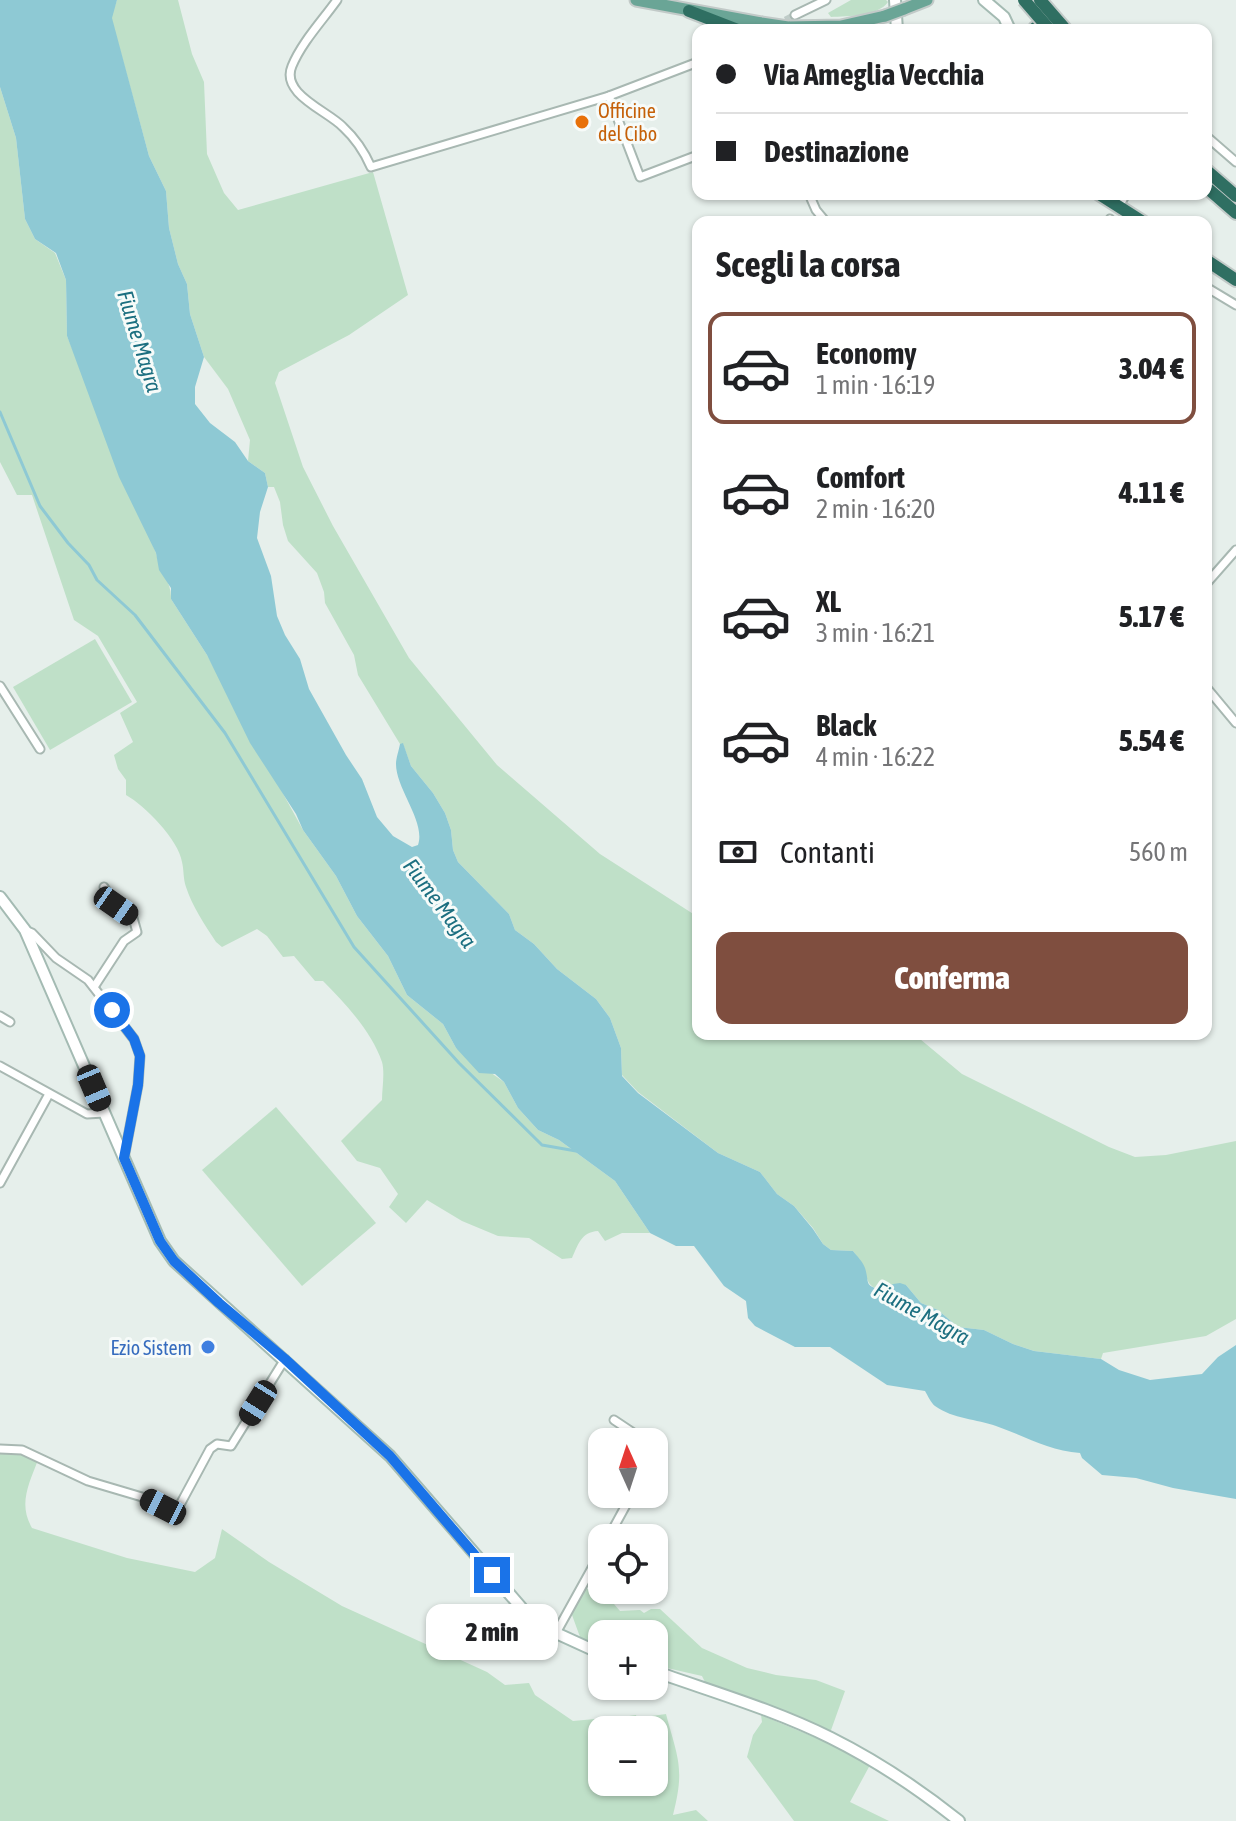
<!DOCTYPE html>
<html lang="it">
<meta charset="utf-8">
<style>
body{margin:0;font-family:"Asap Condensed",sans-serif;background:#f6f6f6;color:#202124;height:100vh;display:flex;flex-direction:column;font-size:30px;white-space:nowrap}
*{box-sizing:border-box;margin:0}
p{font-size:26px;color:#757577}
.icon{flex:none;width:44px;height:44px;fill:none;stroke:currentColor;stroke-width:2;stroke-linecap:round;stroke-linejoin:round}
.map{position:relative;flex:1;overflow:hidden}
.sheet{position:absolute;left:692px;top:216px;width:520px;height:824px;display:flex;flex-direction:column;background:#fff;border-radius:16px;box-shadow:0 2px 6px #0004}
.sheet>*{flex:none}
.guide{position:absolute;left:692px;top:24px;width:520px;height:176px;border-radius:16px;box-shadow:0 2px 6px #0004;display:grid;align-content:center;height:176px;padding:0 24px;background:#fff}
.needle{width:52px;rotate:357deg}
.buttons{position:absolute;left:588px;top:1428px;display:grid;gap:16px}
.buttons a{display:grid;place-items:center;width:80px;height:80px;border-radius:16px;background:#fff;box-shadow:0 2px 6px #0004;font-size:40px}
.end{position:absolute;width:36px;height:36px;margin:-18px;border:10px solid #1a73e8;background:#fff;box-shadow:0 0 0 4px #fff}
.from{border-radius:50%}
.bubble{position:absolute;height:56px;border-radius:16px;background:#fff;box-shadow:0 2px 6px #0004;font-size:26px;font-weight:800;line-height:56px;text-align:center}
.car{position:absolute;width:24px;height:48px;margin:-24px -12px;border-radius:10px;box-shadow:0 0 6px 2px #0007;background:linear-gradient(#222 24%,#8ab4d8 0 40%,#222 0 76%,#8ab4d8 0 86%,#222 0)}
.guide b{display:flex;align-items:center;gap:28px;height:76px;font-size:30px}
.guide b+b{border-top:2px solid #e0e0e0}
.guide i{width:20px;height:20px;background:#202124}
ul{padding:0;list-style:none}
li{display:flex;align-items:center;gap:24px;height:112px;margin:0 16px 12px;padding:0 8px;border:4px solid transparent;border-radius:16px}
li div{flex:1}
li b{display:block;font-size:30px}
li em{font-style:normal;font-weight:800}
li.active{border-color:#7f4e3f}
li>.icon{width:72px;height:72px;stroke-width:1.5}
h2{padding:0 24px;font-size:36px;line-height:96px}
.pay{display:flex;align-items:center;gap:20px;height:88px;padding:0 24px;font-size:30px}
.pay p{margin-inline-start:auto}
.action{display:flex;gap:16px;margin-top:auto;padding:16px 24px}
.action a{flex:1;height:92px;border-radius:16px;background:#7f4e3f;color:#fff;font-size:32px;font-weight:800;line-height:92px;text-align:center}
.map>svg:first-child{display:block}
</style>
<div class="map">
<svg width="1236" height="1821" viewBox="0 0 1236 1821">
<rect width="100%" height="100%" fill="#e6efeb"/>
<g fill="#bfe0c8">
<path d="M117,0H178L192,54L204,82L207,154L224,193L238,210L373,172L408,295L349,335L279,372L275,383L303,467L333,526L409,658L497,765L600,854L698,917V1034H914L962,1074L1109,1147L1135,1157L1166,1155L1236,1141V1319L1206,1336L1103,1353L1101,1359L1034,1351L1013,1344L984,1330L958,1327L938,1310L921,1303L906,1285C856,1296 876,1281 853,1251L831,1250L823,1244L813,1228L794,1206L777,1194L760,1172L718,1153L638,1092L622,1075L621,1048L610,1018L596,999L557,969L534,944L515,930L509,914L458,862L453,850L451,830L445,813L433,793L411,766L403,744H400L358,675L354,655L325,603L324,592L317,573L288,541L283,525L280,502L274,487H268L265,473L248,461L250,440L228,389L204,357L190,314L187,284L178,264L169,228L166,191L149,156L111,17Z"/>
<path d="M851,0H886L888,2C877,17 848,16 831,17L828,13Z"/>
<path d="M0,87L16,138L25,219L35,239L55,253L66,280L67,336L156,553C159,570 172,582 171,599L207,655L303,830L336,876L357,916L388,956L407,995L443,1024L456,1048L504,1082L518,1108L538,1130L559,1140L615,1181L650,1233H622L605,1241L598,1231C581,1232 578,1245 572,1258L562,1259L529,1238L498,1236L462,1221L427,1200L406,1223L389,1207L398,1194L380,1168L357,1161L341,1141L382,1100C382,1089 385,1073 382,1062C372,1032 345,1003 323,981H315L294,956L283,957L267,936L257,929L222,947L216,942C205,925 192,906 186,887C183,878 184,870 182,862C179,840 144,805 126,795V780L118,769L114,755L133,742L120,713L137,702L98,636L74,620L32,495H17L0,462Z"/>
<polygon points="95,639 132,702 50,750 13,687"/>
<polygon points="276,1107 376,1223 302,1286 202,1170"/>
<path d="M15,1449L38,1460C29,1484 18,1504 32,1528L127,1558L195,1572L215,1558L222,1529L269,1562L342,1606L487,1672L505,1685L529,1683L535,1695L573,1721L595,1719L609,1727L610,1730H602V1782H654V1730H624L622,1717L636,1715L637,1718L666,1714C678,1759 685,1768 673,1815L696,1810L708,1821H0V1454Z"/>
<polygon points="580,1584 589,1590 602,1590 620,1611 640,1610 644,1613 651,1609 660,1609 702,1648 747,1668 776,1675 816,1680 845,1691 830,1733 706,1684 702,1676 654,1665 654,1634 602,1634 602,1647 580,1637 572,1615 566,1610"/>
<polygon points="761,1715 826,1742 870,1765 850,1802 889,1821 794,1821 747,1757 753,1735 762,1722"/>
</g>
<path fill="#8ec9d4" d="M0,0H117L112,18L149,156L166,191L169,228L178,264L187,284L190,314L204,357L195,387V404L210,423L235,442L248,461L265,473L268,487L260,512L257,538L271,576L277,616L285,635L300,659L309,689L346,755L362,779L377,817L393,836L412,847L418,845C426,822 396,789 396,764C396,758 399,750 400,744L403,743L411,766L433,793L445,813L451,830L453,850L458,862L509,914L515,930L534,944L557,969L596,999L610,1018L621,1048L622,1076L638,1093L718,1153L760,1172L777,1194L794,1206L813,1229L823,1244L831,1250L853,1251C857,1256 863,1262 865,1268C870,1284 863,1286 884,1290L893,1284L900,1283L906,1285L921,1303L938,1310L958,1327L984,1330L1013,1344L1034,1351L1101,1359L1119,1370L1150,1380L1202,1374L1218,1357L1236,1345V1499L1173,1488L1136,1478L1102,1475L1082,1458L1080,1453C1049,1451 1025,1436 996,1426C977,1419 953,1419 935,1406C931,1403 928,1396 925,1391L887,1385L830,1347H795L755,1326L748,1318L746,1301L724,1286L694,1246H676L650,1233L615,1181L559,1140L538,1130L518,1108L504,1082L495,1074L479,1073L456,1048L443,1024L407,995L388,956L357,916L336,876L303,830L296,814L250,743L207,655L171,599V588L159,570L156,553L119,477L67,336L66,280L56,253L35,239L25,219L16,138L0,87Z"/>
<g fill="none" stroke-linecap="round" stroke-linejoin="round">
<polyline stroke="#8ec9d4" stroke-width="3" points="0,412 40,506 68,543 89,565 97,580 135,615 225,733 354,947 459,1063 542,1145 576,1151"/>
<polyline stroke="#bfccc8" stroke-width="7" stroke-dasharray="7 3.5" stroke-linecap="butt" points="767,30 795,15"/>
<g stroke="#a8b8b2" stroke-width="11">
<g id="minor">
<path d="M337,0C322,21 302,42 292,66C280,94 328,111 343,127C356,139 364,151 371,167L609,96L698,62"/>
<polyline points="795,15 826,0"/>
<polyline points="609,96 640,177 698,155"/>
<polyline points="1206,136 1236,162"/>
<polyline points="809,194 816,210 826,222"/>
<polyline points="1122,201 1126,194"/>
<polyline points="1108,222 1110,219"/>
<polyline points="1206,287 1236,305"/>
<polyline points="1206,584 1236,550"/>
<polyline points="0,686 40,749"/>
<polyline points="1206,687 1236,723"/>
<polyline points="25,930 32,933 56,958 88,980 134,1039 140,1056 138,1085 124,1158"/>
<polyline points="94,987 124,941 137,932 133,918 116,906 104,887"/>
<polyline points="0,1016 10,1022"/>
<polyline points="0,1066 87,1114 104,1113"/>
<polyline points="0,1183 49,1094"/>
<polyline points="614,1420 647,1442"/>
<polyline points="0,1449 22,1450 88,1481 142,1497 175,1514 210,1449 217,1444 231,1446 285,1359"/>
<polyline points="608,1538 632,1494"/>
<polyline points="556,1633 602,1550"/>
</g>
</g>
<g stroke="#a4bbb3" stroke-width="14">
<g id="secondary">
<polyline points="895,0 897,30"/>
<polyline points="984,0 1004,17 1010,30"/>
<polyline points="0,897 25,930 160,1241 174,1261 390,1456 526,1613 556,1633 602,1654"/>
<path d="M654,1671C713,1692 775,1710 831,1738C877,1761 919,1789 959,1821"/>
</g>
</g>
<g stroke="#c2cac8" stroke-width="15">
<g id="primary">
<polyline points="636,0 761,23"/>
<polyline points="904,9 927,0"/>
<polyline points="788,27 841,26 885,16"/>
</g>
</g>
<g stroke="#c2cac8" stroke-width="16">
<g id="motorway">
<polyline points="689,11 738,30"/>
<polyline points="1034,30 1035,28"/>
<polyline points="1206,170 1236,196"/>
<polyline points="1206,187 1236,213"/>
<polyline points="1099,194 1143,222"/>
<polyline points="1206,260 1236,280"/>
</g>
</g>
<use href="#minor" stroke="#fff" stroke-width="7"/>
<use href="#secondary" stroke="#fff" stroke-width="10"/>
<use href="#primary" stroke="#6aa596" stroke-width="11"/>
<use href="#motorway" stroke="#2f6f62" stroke-width="12"/>
<g stroke="#c2cac8" stroke-width="15" stroke-linecap="butt">
<g id="primary-bridge">
<polyline points="885,16 904,9"/>
<polyline points="761,23 788,27"/>
</g>
</g>
<g stroke="#c2cac8" stroke-width="16" stroke-linecap="butt">
<g id="motorway-bridge">
<polyline points="1024,0 1050,30"/>
<polyline points="1040,0 1066,30"/>
</g>
</g>
<use href="#primary-bridge" stroke="#6aa596" stroke-width="11"/>
<use href="#motorway-bridge" stroke="#2f6f62" stroke-width="12"/>
</g>
<g fill="none" stroke-linecap="round" stroke-linejoin="round">
<polyline stroke="#1a73e8" stroke-width="10" points="112,1010 134,1039 140,1056 138,1085 124,1158 160,1241 174,1261 219,1303 285,1359 390,1456 492,1575"/>
</g>
<circle fill="#e8710a" stroke="#f7fbf9" stroke-width="3" cx="582" cy="122" r="8"/>
<circle fill="#3f7fe0" stroke="#f7fbf9" stroke-width="3" cx="208" cy="1347" r="8"/>
<g text-anchor="middle" dominant-baseline="central" stroke-width="6" stroke-linejoin="round" paint-order="stroke">
<g font-size="20" fill="#c56008" stroke="#f7fbf9" text-anchor="start">
<text x="598" y="110">Officine<tspan x="598" dy="23">del Cibo</tspan></text>
</g>
<g font-size="20" fill="#366cbe" stroke="#f7fbf9" text-anchor="end">
<text x="192" y="1347">Ezio Sistem</text>
</g>
<g font-size="22" font-style="italic" fill="#1c6f80" stroke="#f7fbf9">
<text transform="translate(140 341) rotate(73)">Fiume Magra</text>
<text transform="translate(440 903) rotate(53)">Fiume Magra</text>
<text transform="translate(922 1313) rotate(29)">Fiume Magra</text>
</g>
</g>
</svg>
<div class="buttons">
<a><svg class="needle" viewBox="-14 -14 28 28"><path d="M0-13l5 13h-10z" fill="#e53935"/><path d="M0 13l5-13h-10z" fill="#757577"/></svg></a>
<a><svg class="icon" aria-label="locate" viewBox="0 0 24 24"><circle cx="12" cy="12" r="6"/><path d="M12 2v4M12 18v4M2 12h4M18 12h4"/></svg></a>
<a>+</a>
<a>−</a>
</div>
<i class="end from" style="left:112px;top:1010px"></i>
<i class="end" style="left:492px;top:1575px"></i>
<div class="bubble" style="left:426px;top:1604px;width:132px">2 min</div>
<i class="car" style="left:116px;top:906px;rotate:125deg"></i>
<i class="car" style="left:94px;top:1088px;rotate:157deg"></i>
<i class="car" style="left:258px;top:1403px;rotate:212deg"></i>
<i class="car" style="left:163px;top:1507px;rotate:297deg"></i>
<div class="guide">
<b><i class="from"></i>Via Ameglia Vecchia</b>
<b><i></i>Destinazione</b>
</div>
<section class="sheet">
<h2>Scegli la corsa</h2>
<ul>
<li class="active"><svg class="icon" aria-label="car" viewBox="0 0 24 24"><path d="M5 17H2v-5l4-1 3-4h7l3 4 3 1v5h-3M9 17h6M6 11h13"/><circle cx="7" cy="17" r="2"/><circle cx="17" cy="17" r="2"/></svg><div><b>Economy</b><p>1 min · 16:19</p></div><em>3.04 €</em></li>
<li><svg class="icon" aria-label="car" viewBox="0 0 24 24"><path d="M5 17H2v-5l4-1 3-4h7l3 4 3 1v5h-3M9 17h6M6 11h13"/><circle cx="7" cy="17" r="2"/><circle cx="17" cy="17" r="2"/></svg><div><b>Comfort</b><p>2 min · 16:20</p></div><em>4.11 €</em></li>
<li><svg class="icon" aria-label="car" viewBox="0 0 24 24"><path d="M5 17H2v-5l4-1 3-4h7l3 4 3 1v5h-3M9 17h6M6 11h13"/><circle cx="7" cy="17" r="2"/><circle cx="17" cy="17" r="2"/></svg><div><b>XL</b><p>3 min · 16:21</p></div><em>5.17 €</em></li>
<li><svg class="icon" aria-label="car" viewBox="0 0 24 24"><path d="M5 17H2v-5l4-1 3-4h7l3 4 3 1v5h-3M9 17h6M6 11h13"/><circle cx="7" cy="17" r="2"/><circle cx="17" cy="17" r="2"/></svg><div><b>Black</b><p>4 min · 16:22</p></div><em>5.54 €</em></li>
</ul>
<div class="pay"><svg class="icon" aria-label="cash" viewBox="0 0 24 24"><path d="M3 7h18v10H3z"/><circle cx="12" cy="12" r="2"/></svg>Contanti<p>560 m</p></div>
<div class="action"><a>Conferma</a></div>
</section>
</div>
